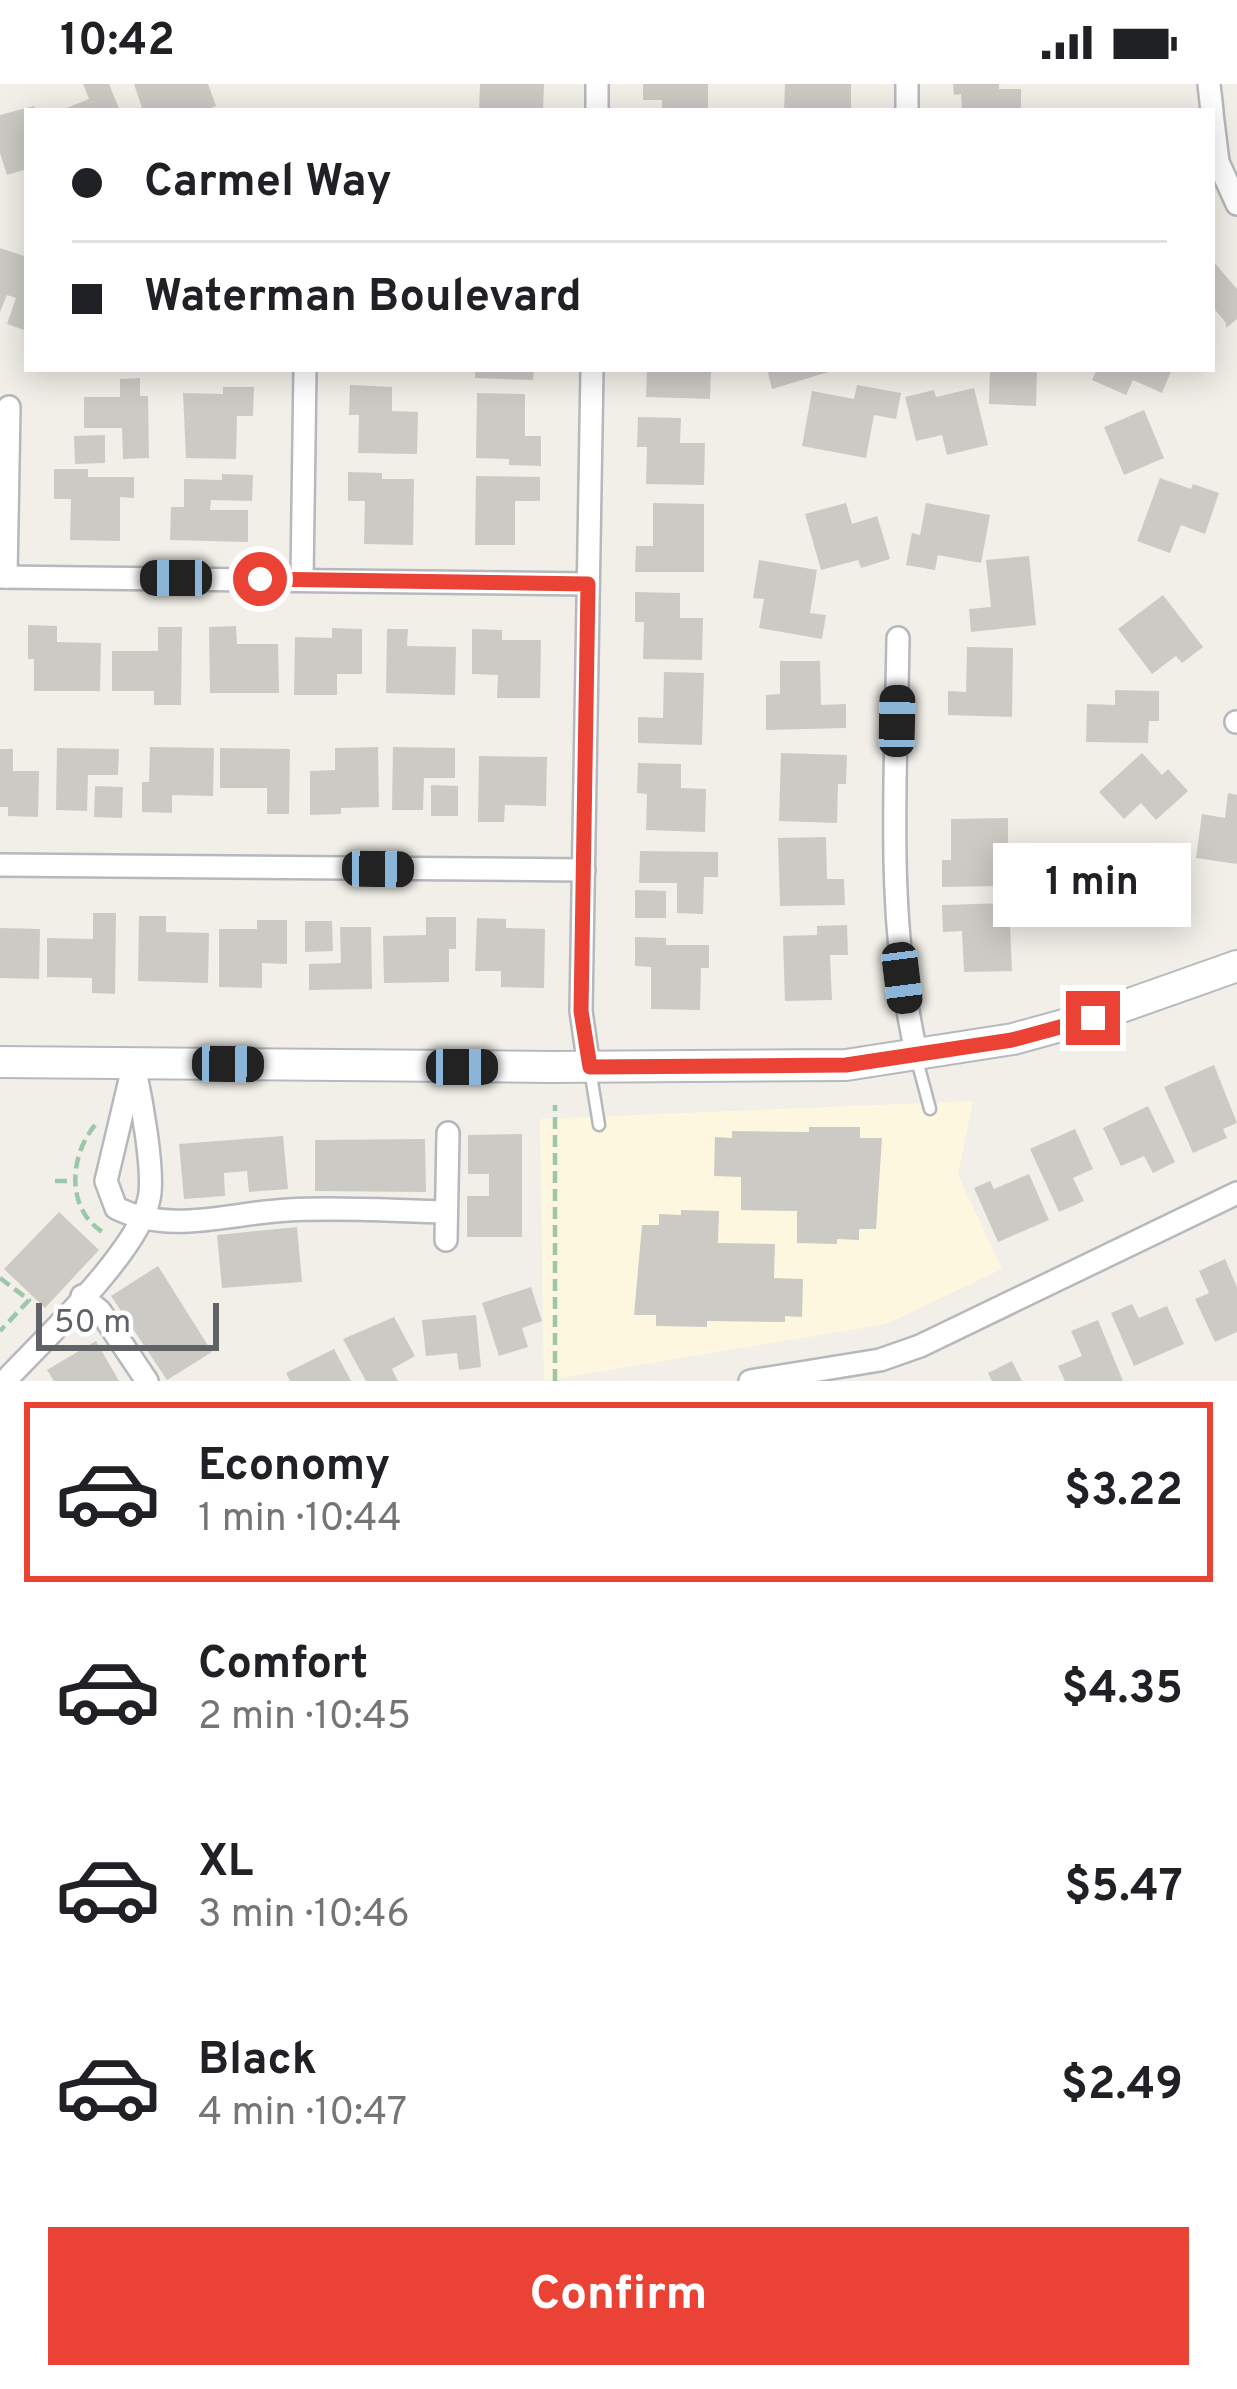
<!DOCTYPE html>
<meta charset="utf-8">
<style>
body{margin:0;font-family:Overpass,sans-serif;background:#f6f6f6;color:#202124;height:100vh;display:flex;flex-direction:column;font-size:45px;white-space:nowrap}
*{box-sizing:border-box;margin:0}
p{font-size:39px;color:#757577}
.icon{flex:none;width:66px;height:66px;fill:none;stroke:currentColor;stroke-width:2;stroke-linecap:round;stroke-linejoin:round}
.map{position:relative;height:1297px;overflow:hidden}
.panel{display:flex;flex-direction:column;background:#fff;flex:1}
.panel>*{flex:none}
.guide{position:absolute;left:24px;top:24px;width:1191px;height:264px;border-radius:0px;box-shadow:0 6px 30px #0003;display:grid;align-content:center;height:264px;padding:0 48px;background:#fff}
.scale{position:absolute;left:36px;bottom:30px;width:183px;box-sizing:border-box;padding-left:12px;border:6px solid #5f6368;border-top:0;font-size:33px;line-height:42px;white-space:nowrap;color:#5f6368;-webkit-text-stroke:9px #fff;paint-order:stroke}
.end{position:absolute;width:54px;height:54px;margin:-27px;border:15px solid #ea4335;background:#fff;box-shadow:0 0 0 6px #fff}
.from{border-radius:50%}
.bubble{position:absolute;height:84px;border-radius:0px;background:#fff;box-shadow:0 6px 30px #0003;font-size:39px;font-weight:700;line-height:84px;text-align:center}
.car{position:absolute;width:36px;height:72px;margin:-36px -18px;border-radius:15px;box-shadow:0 0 9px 3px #0007;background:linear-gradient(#222 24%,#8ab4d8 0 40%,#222 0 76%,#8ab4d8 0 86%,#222 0)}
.guide b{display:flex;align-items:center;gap:42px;height:114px;font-size:45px}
.guide b+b{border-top:3px solid #e0e0e0}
.guide i{width:30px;height:30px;background:#202124}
ul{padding:21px 0 0;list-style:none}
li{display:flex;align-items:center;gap:36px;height:180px;margin:0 24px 18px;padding:0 24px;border:6px solid transparent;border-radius:0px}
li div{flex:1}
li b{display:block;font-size:45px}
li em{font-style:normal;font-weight:700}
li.active{border-color:#ea4335}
li>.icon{width:108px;height:108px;stroke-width:1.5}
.cta{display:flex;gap:24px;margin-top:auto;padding:24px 48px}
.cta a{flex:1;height:138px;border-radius:0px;background:#ea4335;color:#fff;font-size:48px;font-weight:700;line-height:138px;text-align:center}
.status{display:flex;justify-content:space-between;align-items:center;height:84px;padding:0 60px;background:#fff;direction:ltr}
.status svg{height:33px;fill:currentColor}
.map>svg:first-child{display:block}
</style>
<div class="status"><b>10:42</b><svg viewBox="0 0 49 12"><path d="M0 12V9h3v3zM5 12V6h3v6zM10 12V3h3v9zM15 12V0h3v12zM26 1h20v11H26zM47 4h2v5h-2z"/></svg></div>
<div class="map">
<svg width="1237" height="1297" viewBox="0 0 1237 1297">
<rect width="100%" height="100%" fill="#f1efe8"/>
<polygon fill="#fef7e0" points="973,1017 958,1091 1002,1185 886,1240 544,1297 540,1035"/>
<g fill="#cccac5">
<polygon points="83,0 109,0 120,27 59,27 89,15"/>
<polygon points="134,0 208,0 216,22 202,27 143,27"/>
<polygon points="480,0 544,0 543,27 479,27"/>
<polygon points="643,0 708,0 708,27 662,27 662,16 643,16"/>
<polygon points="785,0 851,0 851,27 784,27"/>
<polygon points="953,0 999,0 999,5 1021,5 1021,27 962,27 961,10 954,11"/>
<polygon points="34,22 36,27 27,27 27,85 7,91 0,69 0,31"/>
<polygon points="0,164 27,173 27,247 7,240 16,214 7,211 0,228"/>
<polygon points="1212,176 1237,205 1237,235 1226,244 1226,239 1212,222"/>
<polygon points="475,285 534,285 533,296 475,294"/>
<polygon points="647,285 711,285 710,315 646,313"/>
<polygon points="767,285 835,285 835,286 772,305"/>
<polygon points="990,285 1037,285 1036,322 989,320"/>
<polygon points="1097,285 1172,285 1162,309 1133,296 1126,311 1092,296"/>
<polygon points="140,294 140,312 148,312 149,374 123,375 122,344 84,344 84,313 120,313 120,295"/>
<polygon points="350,301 392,303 392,327 418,328 417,370 358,369 359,331 349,331"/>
<polygon points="857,301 901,309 896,335 874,331 866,374 802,362 812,307 854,315"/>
<polygon points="223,303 254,303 253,332 237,332 236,375 186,374 183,309 223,310"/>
<polygon points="974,304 988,361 947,371 942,351 916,357 905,313 934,306 936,313"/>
<polygon points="477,309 525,310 525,352 541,352 541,382 509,381 509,375 476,374"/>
<polygon points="1144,326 1164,374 1124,391 1104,343"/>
<polygon points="638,333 681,334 680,359 705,359 704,401 646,400 647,363 637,363"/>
<polygon points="105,351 105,379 75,380 74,352"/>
<polygon points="54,385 88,385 88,393 134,393 134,414 120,413 120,457 70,456 71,415 54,415"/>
<polygon points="348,388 382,389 382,395 414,395 413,461 364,460 365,417 348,417"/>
<polygon points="222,390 253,391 252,417 211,416 210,426 248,426 248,458 170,456 171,423 184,423 184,395 222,396"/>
<polygon points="476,392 540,393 540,417 515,417 515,461 475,461"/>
<polygon points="1160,394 1191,405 1193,400 1219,409 1205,450 1181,441 1170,469 1137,457"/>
<polygon points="653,419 704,420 704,488 635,488 636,462 653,462"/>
<polygon points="846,419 852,440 877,432 890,475 861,484 858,476 821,486 805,430"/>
<polygon points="926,419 990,431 981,479 938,471 935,486 906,481 912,449 920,451"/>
<polygon points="1029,472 1036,541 971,548 969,525 991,523 986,476"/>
<polygon points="759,476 817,486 810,529 826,531 822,555 759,544 764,515 753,514"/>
<polygon points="635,508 680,509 680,534 703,534 702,576 643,575 644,538 635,538"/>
<polygon points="1163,511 1203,563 1182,579 1176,572 1152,590 1118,545"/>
<polygon points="28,541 57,542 57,558 101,559 100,607 34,607 34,575 28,575"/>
<polygon points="236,542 237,560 278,560 279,609 210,609 209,543"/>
<polygon points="158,543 182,543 181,621 154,621 154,607 112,607 112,567 158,567"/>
<polygon points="332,544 362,545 362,590 337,590 337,611 294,611 295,553 332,554"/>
<polygon points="387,545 408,545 407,562 456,563 455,611 386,609"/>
<polygon points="472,545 502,546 502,556 541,556 540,614 497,614 498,591 472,590"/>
<polygon points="967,563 1013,564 1012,633 948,631 948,607 966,608"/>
<polygon points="780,577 820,577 821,621 846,620 846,644 766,646 766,611 780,610"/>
<polygon points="664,588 704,589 702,661 638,659 638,633 663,634"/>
<polygon points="1115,606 1159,607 1159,637 1149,637 1148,659 1086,658 1087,620 1115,621"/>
<polygon points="150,663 214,664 213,712 172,711 172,729 142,728 142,698 149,698"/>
<polygon points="378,663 379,723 341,724 341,730 310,731 310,687 335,686 335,664"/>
<polygon points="393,663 455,664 455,694 424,694 423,726 392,726"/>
<polygon points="57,664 119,665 118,691 88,691 87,727 56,726"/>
<polygon points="220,664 290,665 289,730 267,730 267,704 220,704"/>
<polygon points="0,665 13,665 13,687 39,687 38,733 8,732 8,723 0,723"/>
<polygon points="781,669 847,671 846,700 838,700 837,739 779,737"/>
<polygon points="1142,669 1162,691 1168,685 1188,707 1156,736 1141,719 1124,735 1099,708"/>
<polygon points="479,672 547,673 546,722 505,721 504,738 478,738"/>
<polygon points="638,679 681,680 681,704 706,705 705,748 646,746 647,710 637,709"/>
<polygon points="431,701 458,702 458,732 431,732"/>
<polygon points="95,702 123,703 122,734 94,733"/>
<polygon points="1228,709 1237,711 1237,780 1196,774 1202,730 1225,734"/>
<polygon points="1008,734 1008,778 1000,778 1000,802 942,803 942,776 951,776 951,735"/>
<polygon points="826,753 827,795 844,795 845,821 780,822 778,754"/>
<polygon points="640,767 718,768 718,793 704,793 703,830 677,829 677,799 639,799"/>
<polygon points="635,806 666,807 666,834 635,834"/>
<polygon points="1009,819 1012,887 964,888 962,847 943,848 942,821"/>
<polygon points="93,829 116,829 115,910 92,909 92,894 47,893 47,854 93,855"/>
<polygon points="139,832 166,832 166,848 209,849 208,899 138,897"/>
<polygon points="426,833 456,833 456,865 449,865 449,898 384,899 383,852 426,851"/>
<polygon points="477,834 506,835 506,844 545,845 544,904 501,903 501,887 475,887"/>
<polygon points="257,836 287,836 287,880 262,879 262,904 219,903 219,845 257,845"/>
<polygon points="305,837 332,837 333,867 305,868"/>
<polygon points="847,841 848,871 830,871 832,916 785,917 783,852 817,851 817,842"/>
<polygon points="340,843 371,843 372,905 309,906 309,880 341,879"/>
<polygon points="0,844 40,845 39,895 0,894"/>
<polygon points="635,853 666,854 666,861 709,861 709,884 701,884 700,926 651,925 651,883 635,882"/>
<polygon points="1214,981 1237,1039 1223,1045 1227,1054 1193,1069 1164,1003"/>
<polygon points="1148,1022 1175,1078 1153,1089 1144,1072 1121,1082 1103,1044"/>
<polygon points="809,1043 860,1043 860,1054 882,1054 876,1145 859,1145 859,1156 837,1155 837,1160 797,1159 797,1127 741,1126 741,1093 714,1092 715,1053 732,1054 732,1047 809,1048"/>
<polygon points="1075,1045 1093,1085 1073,1094 1084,1117 1059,1128 1030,1065"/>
<polygon points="522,1050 522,1153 467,1153 467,1112 489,1112 489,1090 468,1090 468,1051"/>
<polygon points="283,1052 288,1105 249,1108 247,1087 224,1089 225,1112 184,1115 179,1060"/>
<polygon points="425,1055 426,1108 315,1107 315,1056"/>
<polygon points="1029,1090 1049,1136 998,1158 974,1104 990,1097 994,1105"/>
<polygon points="681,1126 719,1127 718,1159 775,1160 774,1194 803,1195 802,1233 785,1232 785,1238 707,1237 707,1243 656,1242 656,1231 634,1231 642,1141 659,1141 659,1130 681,1131"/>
<polygon points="59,1128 99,1166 45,1224 4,1185"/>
<polygon points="297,1143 302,1198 222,1204 217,1151"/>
<polygon points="1225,1175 1237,1203 1237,1248 1215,1258 1195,1215 1209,1209 1199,1187"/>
<polygon points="158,1182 212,1268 167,1296 111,1212"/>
<polygon points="531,1203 542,1237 522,1244 528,1263 499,1272 482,1219"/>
<polygon points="1132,1220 1139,1234 1167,1222 1184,1260 1134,1282 1111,1229"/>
<polygon points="476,1231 481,1283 459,1286 457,1269 426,1272 422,1236"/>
<polygon points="394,1233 415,1272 392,1285 398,1297 366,1297 343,1255"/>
<polygon points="1098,1236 1123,1297 1065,1297 1058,1282 1082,1272 1071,1247"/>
<polygon points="96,1257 119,1297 54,1297 47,1286"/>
<polygon points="334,1265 351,1297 290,1297 286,1289"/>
<polygon points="1012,1277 1022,1297 992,1297 988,1289"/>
</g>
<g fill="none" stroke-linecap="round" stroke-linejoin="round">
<g stroke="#b5b8bc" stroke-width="15">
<g id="service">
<polyline points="917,976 930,1025"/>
<polyline points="590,985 599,1041"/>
</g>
</g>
<g stroke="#b5b8bc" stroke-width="26">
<g id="minor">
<polyline points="1209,0 1212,27"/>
<polyline points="597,27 597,0"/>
<polyline points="907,27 907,0"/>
<polyline points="1212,29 1218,78 1237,120"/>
<polyline points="0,493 588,500"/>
<polyline points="6,493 9,323"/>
<polyline points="302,495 305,285"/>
<path d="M898,554C896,694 885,835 917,972"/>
<polyline points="1236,638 1237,638"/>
<polyline points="0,781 584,786"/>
<path d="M134,979L106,1097L116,1124C171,1151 229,1129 288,1126C340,1123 394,1127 446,1128"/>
<polyline points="589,983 581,927 592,285"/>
<polyline points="446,1156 448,1049"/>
<polyline points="82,1212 100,1227 147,1297"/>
<path d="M5,1297C43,1256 138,1168 149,1115C155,1089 141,1014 135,986"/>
<polyline points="750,1297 880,1276 920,1262 1237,1109"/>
</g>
</g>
<g stroke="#b6babf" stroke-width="34">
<polyline id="secondary" points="0,978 552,983 846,981 1013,955 1093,933 1237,882"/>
</g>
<g stroke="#9cc7a9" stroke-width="4.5" stroke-dasharray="12 6" stroke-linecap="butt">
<path d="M95,1041C68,1074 66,1128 106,1150"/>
<polyline points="55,1097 76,1097"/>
<polyline points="0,1194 29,1216 0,1247"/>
<polyline points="555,1297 555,1021"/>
</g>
<use href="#service" stroke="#fff" stroke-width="10"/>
<use href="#minor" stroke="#fff" stroke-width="21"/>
<use href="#secondary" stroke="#fff" stroke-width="30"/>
</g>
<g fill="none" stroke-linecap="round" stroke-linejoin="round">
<polyline stroke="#ea4335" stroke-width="15" points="260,495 588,500 581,927 590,983 846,981 1012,956 1093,934"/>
</g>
</svg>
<div class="scale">50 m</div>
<i class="end from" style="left:260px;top:495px"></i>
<i class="end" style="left:1093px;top:934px"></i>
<div class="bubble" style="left:993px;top:759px;width:198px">1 min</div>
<i class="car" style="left:176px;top:494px;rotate:270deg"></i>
<i class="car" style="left:897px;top:637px;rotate:1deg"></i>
<i class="car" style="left:378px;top:785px;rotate:91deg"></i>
<i class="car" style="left:902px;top:894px;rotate:173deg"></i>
<i class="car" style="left:228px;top:980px;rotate:91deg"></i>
<i class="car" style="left:462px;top:983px;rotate:90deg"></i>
<div class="guide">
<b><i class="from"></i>Carmel Way</b>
<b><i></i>Waterman Boulevard</b>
</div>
</div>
<section class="panel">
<ul>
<li class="active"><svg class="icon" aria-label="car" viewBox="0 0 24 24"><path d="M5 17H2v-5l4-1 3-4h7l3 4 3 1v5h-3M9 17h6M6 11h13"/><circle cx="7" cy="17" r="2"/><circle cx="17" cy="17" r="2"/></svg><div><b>Economy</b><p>1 min · 10:44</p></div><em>$3.22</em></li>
<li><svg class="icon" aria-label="car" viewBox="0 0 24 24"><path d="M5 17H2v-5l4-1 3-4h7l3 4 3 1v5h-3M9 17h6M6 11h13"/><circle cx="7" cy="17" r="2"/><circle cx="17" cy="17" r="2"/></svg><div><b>Comfort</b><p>2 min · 10:45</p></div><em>$4.35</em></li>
<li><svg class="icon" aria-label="car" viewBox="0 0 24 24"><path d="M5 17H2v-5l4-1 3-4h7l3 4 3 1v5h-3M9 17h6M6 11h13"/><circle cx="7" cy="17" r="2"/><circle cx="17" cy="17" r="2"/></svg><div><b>XL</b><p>3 min · 10:46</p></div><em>$5.47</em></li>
<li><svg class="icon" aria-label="car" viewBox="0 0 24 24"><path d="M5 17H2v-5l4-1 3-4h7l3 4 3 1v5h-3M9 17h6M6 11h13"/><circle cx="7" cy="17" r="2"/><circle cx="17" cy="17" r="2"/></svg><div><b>Black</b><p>4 min · 10:47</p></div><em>$2.49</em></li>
</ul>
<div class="cta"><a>Confirm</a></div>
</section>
